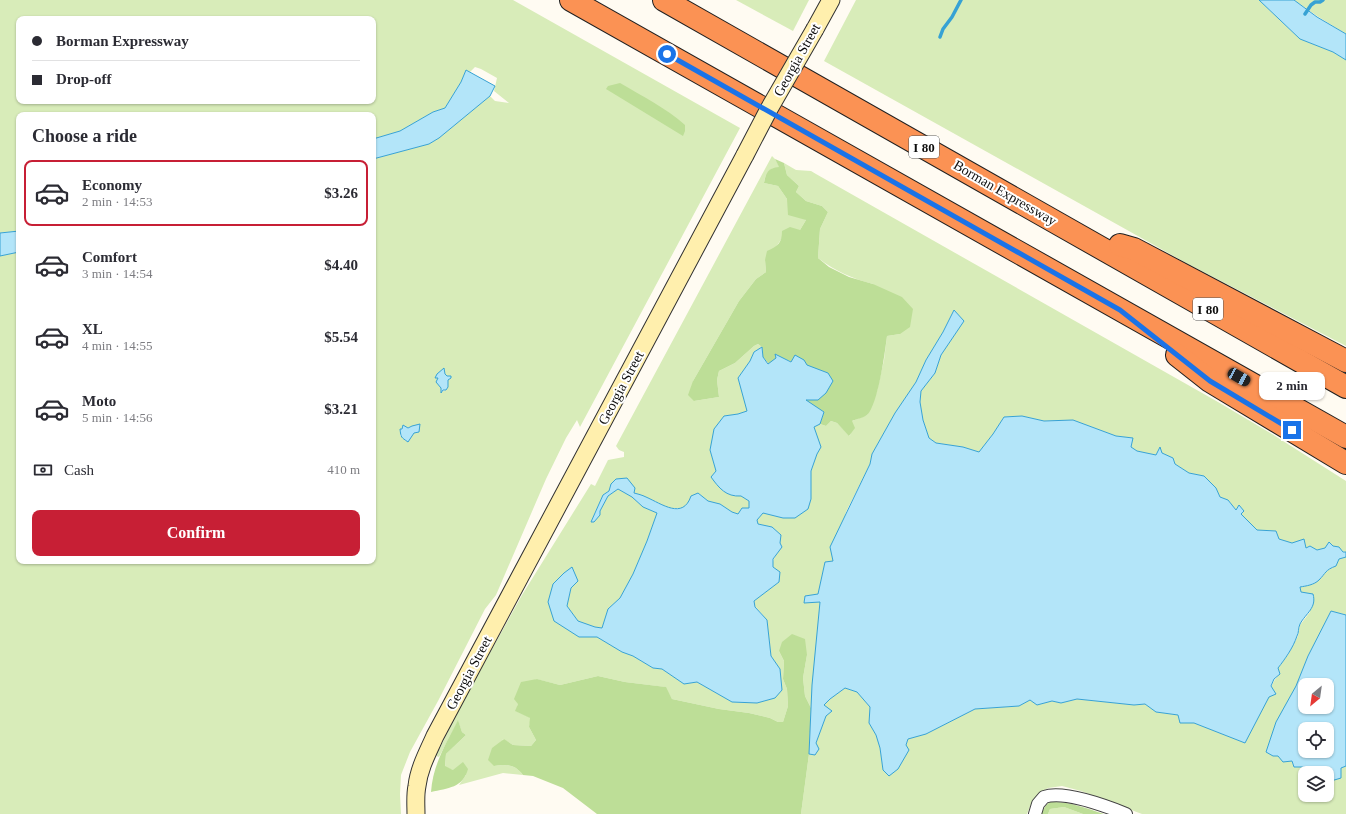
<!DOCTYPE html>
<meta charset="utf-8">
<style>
body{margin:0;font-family:"Times New Roman",serif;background:#f7f7f7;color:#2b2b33;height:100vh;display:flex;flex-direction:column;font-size:15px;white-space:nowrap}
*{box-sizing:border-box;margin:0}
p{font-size:13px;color:#7c7c81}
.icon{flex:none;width:22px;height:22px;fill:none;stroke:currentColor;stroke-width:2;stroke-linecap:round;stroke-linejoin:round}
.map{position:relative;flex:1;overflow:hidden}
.sheet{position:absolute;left:16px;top:112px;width:360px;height:452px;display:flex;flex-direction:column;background:#fff;border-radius:8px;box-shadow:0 1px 3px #0004}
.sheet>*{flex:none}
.banner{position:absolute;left:16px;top:16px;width:360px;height:88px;border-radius:8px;box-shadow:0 1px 3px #0004;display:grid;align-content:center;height:88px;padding:0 16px;background:#fff}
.needle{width:26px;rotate:209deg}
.fabs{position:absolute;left:1298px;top:678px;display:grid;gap:8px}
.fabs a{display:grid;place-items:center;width:36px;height:36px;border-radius:8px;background:#fff;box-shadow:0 1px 3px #0004;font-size:20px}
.end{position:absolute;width:18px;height:18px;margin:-9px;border:5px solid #1a73e8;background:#fff;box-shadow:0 0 0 2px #fff}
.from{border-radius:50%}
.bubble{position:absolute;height:28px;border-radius:8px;background:#fff;box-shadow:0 1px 3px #0004;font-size:13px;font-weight:800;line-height:28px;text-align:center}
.car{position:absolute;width:12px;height:24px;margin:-12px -6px;border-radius:5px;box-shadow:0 0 3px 1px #0007;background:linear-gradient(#222 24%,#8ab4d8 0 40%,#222 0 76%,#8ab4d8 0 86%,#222 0)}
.banner b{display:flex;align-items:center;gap:14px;height:38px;font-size:15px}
.banner b+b{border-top:1px solid #e1e1e2}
.banner i{width:10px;height:10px;background:#2b2b33}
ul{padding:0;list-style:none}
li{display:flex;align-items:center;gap:12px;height:66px;margin:0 8px 6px;padding:0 8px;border:2px solid transparent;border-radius:8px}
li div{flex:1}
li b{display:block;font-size:15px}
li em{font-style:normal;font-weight:800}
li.active{border-color:#c71f35}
li>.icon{width:36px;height:36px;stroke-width:1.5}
h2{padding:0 16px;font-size:18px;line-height:48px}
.pay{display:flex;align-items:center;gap:10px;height:44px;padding:0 16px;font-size:15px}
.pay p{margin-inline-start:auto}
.action{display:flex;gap:8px;margin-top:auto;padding:8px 16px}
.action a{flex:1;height:46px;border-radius:8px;background:#c71f35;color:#fff;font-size:16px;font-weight:800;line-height:46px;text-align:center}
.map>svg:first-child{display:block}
</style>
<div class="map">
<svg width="1346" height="814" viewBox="0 0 1346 814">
<rect width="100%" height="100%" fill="#fffbf2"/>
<g fill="#d8ecb9" fill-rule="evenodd">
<path d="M0,0H513L740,128L580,427L577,420L566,438L546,479L496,595L485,609L438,701L410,752L401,775L400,794L401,814H0V256L19,252V561H373V159L429,144L439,138L490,96L495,101L509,103L494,91L497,78L481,69L475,67L470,72L466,70L461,82L445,108L433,112L400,131L373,139V115H19V231L0,233ZM19,19H373V101H19ZM444,369C445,376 451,382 446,390L441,392V388L437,381L438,378L437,375ZM419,424L418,430L414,433L411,437L400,436V429C407,427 413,427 419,424Z"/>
<polygon points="736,0 809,0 793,31"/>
<polygon points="856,0 1259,0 1300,39 1333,52 1346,60 1346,346 1188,264 824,61"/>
<polygon points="1294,0 1346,0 1346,34 1317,16"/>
<path d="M772,156L775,159L780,168C768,168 766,172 764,183L778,186L787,199L806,220L800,230L782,238L776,247L765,260L766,272L756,279L739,301L693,381L694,401L719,397L717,380L719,371L735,363L754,346L758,344L762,347L754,352L750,361L738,378L748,411L738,414L724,416L710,450L716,471L711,477C719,488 726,497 741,496L749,501V508H742L738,514L732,512L720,504L708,501L698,493L689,503L682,508H669L646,497L611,484L609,491L603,495L591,522H594L599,515L600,511L608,496L618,489L632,497L643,507L657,513L647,541L633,574L620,598L608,609L602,628L595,627L578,621L567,606L571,588L553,584L579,637H597L622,652L633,656L653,668L662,669L684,684L697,682L732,702L757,703L774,698L780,669L771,656L767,620L754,605V601L779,582C772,564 769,563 782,547L780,543L781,535L772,527L758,524L757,520L763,513L783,518L808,509L811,499V471L817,454L820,447L814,427L820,424L826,426L831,421L837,423L850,436L852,421L867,415L877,391L884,360L887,336L900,334L873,284C851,278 837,272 818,258L820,229L828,212L822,206L806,201L796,192L799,186L787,175L784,163L796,170L811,171L816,174L1218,402L1272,434L1346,481V552L1325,548L1317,550L1310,546L1306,548L1279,539L1276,531L1257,530L1241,514L1239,506L1237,511L1228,500L1220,497L1216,488L1204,476L1189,473L1175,464L1173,458L1161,453L1160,448L1156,455L1137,451L1131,447L1132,438L1116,436L1073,420L1044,421L1022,416L1004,417L993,434L979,452L963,447L936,443L929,438L923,420L920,402L921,391L935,373L941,355L964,321L954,310L943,332L926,360L916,382L895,413L872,454L870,464L846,512L834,561L825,562L818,594L805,596L804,603L820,601L811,708L805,696L803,678L807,655L779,651L784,661L783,679L787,689L788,706L783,722H778L770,718L749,713L719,709L672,699L665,687L625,682L598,676L560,685L536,679L518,704L516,711L531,718L529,727L536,740L531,746L513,745L503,739L494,766C506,764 515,764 523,775L503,773L459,785L466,775L445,767L446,754L466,735L462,732L458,721L439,757L436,756L456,714L522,595L591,484L595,486L608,460L624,457V452L619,450L616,446Z"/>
<path d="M1346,557V615L1331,611L1308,656L1296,686L1278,756L1292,761L1294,767H1312L1319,773H1305V795H1327V778L1331,781L1341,768L1346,766V814H1142L1081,791L1062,786L1048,788L1038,794L1031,804L1027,814H801L809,754L815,755L816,743L826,716L824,705L830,699L845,688L857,692L870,707L869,723L876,735L880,748L883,770L906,745L908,739L926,734L975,709L1019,706L1030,700L1037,705L1052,701L1061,703L1077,699L1134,705L1145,704L1156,712L1178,715L1180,723H1194L1245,743C1252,728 1260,714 1267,700C1273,689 1269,684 1280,674L1278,668L1288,655L1298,636L1300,625L1310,612L1301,592L1300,587C1306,586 1314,585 1319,580C1326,573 1326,570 1336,566L1339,559Z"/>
<polygon points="1064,807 1083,814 1048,814 1050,809"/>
</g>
<g fill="#bdde97">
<path d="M620,83C642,96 666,108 685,125V131L683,136L606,89L608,86Z"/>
<path d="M775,159L784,163L787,175L799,186L796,192L806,201L822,206L828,212L820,229L818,258L829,267L849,277L873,284L902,297L913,309L910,327L900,334L887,336C885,352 878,405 867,415C863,418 856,419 852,421L855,428L849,436L837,423L831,421L826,426L820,424L824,412L805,400L828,373C810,367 792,363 775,355L777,358L769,364L763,357L762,347L758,344L754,346L735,363L719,371L717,380L719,397L694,401L688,395L693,381L739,301L756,279L766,272L765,260L767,251C778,246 782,243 782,231L790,227L800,230L806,220L788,215L787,199L778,186L764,183C766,172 768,168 779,167Z"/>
<path d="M792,634L805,639L807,655L803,678L805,696L811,708L809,754L801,814H597L563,788L533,776L523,775C515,764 506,764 494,766L488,760L492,748L504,739L513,745L531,746L536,740L529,727L530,718L515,711L518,704L514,699L521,682L537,679L560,685L598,676L625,682L666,687L672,699L719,709L749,713L770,718L778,722H783L788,706L787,689L783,679L784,661L779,651L782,642Z"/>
<path d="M458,720L462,732L466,735L446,754L445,766L453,770L463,762L468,769C463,788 448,788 431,792C433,764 446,744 458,720Z"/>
<path d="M1050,802C1068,801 1086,808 1104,814H1083L1064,807L1050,809L1048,814H1041L1046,805Z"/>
</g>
<g fill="#b3e5f9" stroke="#37a2d4" fill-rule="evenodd">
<polygon points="1259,0 1294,0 1317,17 1346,34 1346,60 1333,52 1300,39"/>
<polygon points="466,70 495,86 490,96 439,138 429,144 373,159 373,139 400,131 433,112 445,108 461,82"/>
<polygon points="19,231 19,252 0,256 0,233"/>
<path d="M954,310L964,321L941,355L935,373L921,391L920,402L923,420L929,438L936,443L963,447L979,452L993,434L1004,417L1022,416L1044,421L1073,420L1116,436L1133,438L1131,447L1137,451L1156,455L1160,447L1162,453L1173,458L1175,464L1189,473L1204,476L1216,488L1220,497L1228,500L1236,510L1239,505L1244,511L1241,514L1257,530L1276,531L1279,539L1292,543L1304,539L1306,548L1310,546L1317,550L1325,548L1329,542L1333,546L1339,547L1343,552H1346V557L1339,559L1336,566C1325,570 1326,573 1319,580C1314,585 1306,586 1300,587L1301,592L1313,594C1317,608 1306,613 1300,624C1298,628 1299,633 1297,636C1293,648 1285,659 1278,668L1280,674L1274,679L1271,686L1276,694L1269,697L1245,743L1194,723H1180L1178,715L1156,712L1145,704L1134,705L1077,699L1061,703L1052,701L1037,705L1030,700L1019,706L975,709L926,734L908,739L906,745L909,750L898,769L889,776L883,770L880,748L876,735L869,723L870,707L857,692L845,688L830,699L824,705L832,711L826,716L816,743L819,749L815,755L809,754L812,685L820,602L804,603L805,596L818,594L825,562L833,561L830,547L870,464L872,454L895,413L916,382L926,360L943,332Z"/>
<path d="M762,347L763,357L768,364L776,358L775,354L791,362L795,355L804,360L807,365L828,373L833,381L826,393L818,400H806L824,412L820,424L814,427L821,447L817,454L811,471V499L808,509L795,518H783L763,513L757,520L758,524L772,527L781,535L780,543L782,547L773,559V567L780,572L779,582L754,601L755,607L767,620L771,656L780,669L782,690L775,698L757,703L732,702L697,682L684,684L662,669L653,668L633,656L622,652L597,637H579L554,621L548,602L553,584L564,573L572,567L578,581L571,588L567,606L578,621L595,627L602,628L608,609L620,598L633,574L647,541L657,513L643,507L632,497L618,489L608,496L600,511V515L594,522H591L603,495L609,491L611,484L616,479L627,478L635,488L634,493C638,494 642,495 646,497C662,504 683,520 691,496L698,493L708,501L720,504L732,512L738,514L742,508H749V501L741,496C726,497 719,488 711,477L716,471L710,450L714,429L724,416L738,414L747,411L738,378L750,361L754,352Z"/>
<polygon points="444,368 445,374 447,376 451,376 451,378 448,380 448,387 446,390 443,390 441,393 441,388 436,382 438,378 435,378 437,374"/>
<path d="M420,424L419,432L414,433L408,442C401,437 401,438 400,429H402L403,425L408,428L412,426Z"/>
<path d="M1331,611L1346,615V766L1341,768V778L1331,781L1327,778V773H1319L1312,767H1294L1292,761L1283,762L1278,756H1273L1266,752L1276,722L1296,686L1308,656ZM1305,685H1327V707H1305ZM1305,729H1327V751H1305Z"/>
</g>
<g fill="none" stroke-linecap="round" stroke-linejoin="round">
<g stroke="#37a2d4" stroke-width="3.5">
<polyline points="1305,14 1311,5 1315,2 1320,2 1323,0"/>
<polyline points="940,37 943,29 952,17 961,0"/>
</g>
<g stroke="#424242" stroke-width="14">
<path id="street" d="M1035,814L1038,804L1044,797C1064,790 1106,806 1126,814"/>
</g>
<g stroke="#313131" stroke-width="19">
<g id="secondary">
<polyline points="815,29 831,0"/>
<path d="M416,814C416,805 415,795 417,786C419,768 428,752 435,736L745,155"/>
</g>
</g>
<g stroke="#202020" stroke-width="24">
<g id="highway">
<polyline points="571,0 1346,437"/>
<polyline points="664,0 1346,387"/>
<polyline points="1120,245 1134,249 1346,361"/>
<polyline points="1177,355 1210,381 1346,463"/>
</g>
</g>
<use href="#street" stroke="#fff" stroke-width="12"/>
<use href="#secondary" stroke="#ffefad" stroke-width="17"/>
<use href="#highway" stroke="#fb9254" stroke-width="22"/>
<g stroke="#313131" stroke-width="19" stroke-linecap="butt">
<polyline id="secondary-bridge" points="745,155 769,109 815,29"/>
</g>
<use href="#secondary-bridge" stroke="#ffefad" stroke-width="17"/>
</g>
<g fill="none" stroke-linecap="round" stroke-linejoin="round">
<polyline stroke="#1a73e8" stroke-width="5" points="667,54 1120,310 1210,381 1292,430"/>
</g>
<g text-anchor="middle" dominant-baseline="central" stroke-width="4" stroke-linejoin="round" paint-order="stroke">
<g fill="#fff" stroke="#575757" stroke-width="1">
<rect x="909" y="136" width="30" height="22" rx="3"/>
<rect x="1193" y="298" width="30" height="22" rx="3"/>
</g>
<g font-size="13" font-weight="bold" fill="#0f0f0f">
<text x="924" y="147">I 80</text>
<text x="1208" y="309">I 80</text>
</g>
<g font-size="14" fill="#0f0f0f" stroke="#fff">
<text transform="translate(797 60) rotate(-61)">Georgia Street</text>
<text transform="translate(1005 193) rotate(30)">Borman Expressway</text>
<text transform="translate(621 388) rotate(-62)">Georgia Street</text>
<text transform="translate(469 673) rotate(-62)">Georgia Street</text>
</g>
</g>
</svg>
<div class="fabs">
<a><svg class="needle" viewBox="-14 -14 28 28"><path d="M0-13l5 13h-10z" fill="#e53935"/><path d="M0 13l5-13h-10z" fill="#7c7c81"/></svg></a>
<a><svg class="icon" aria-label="locate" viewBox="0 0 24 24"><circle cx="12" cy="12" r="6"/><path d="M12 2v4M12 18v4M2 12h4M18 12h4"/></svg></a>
<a><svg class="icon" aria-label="layers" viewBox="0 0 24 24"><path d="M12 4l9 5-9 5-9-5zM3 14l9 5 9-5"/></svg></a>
</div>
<i class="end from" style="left:667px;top:54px"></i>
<i class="end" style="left:1292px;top:430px"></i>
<div class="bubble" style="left:1259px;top:372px;width:66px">2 min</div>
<i class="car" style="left:1239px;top:377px;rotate:119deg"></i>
<div class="banner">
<b><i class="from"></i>Borman Expressway</b>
<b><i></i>Drop-off</b>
</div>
<section class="sheet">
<h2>Choose a ride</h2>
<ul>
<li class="active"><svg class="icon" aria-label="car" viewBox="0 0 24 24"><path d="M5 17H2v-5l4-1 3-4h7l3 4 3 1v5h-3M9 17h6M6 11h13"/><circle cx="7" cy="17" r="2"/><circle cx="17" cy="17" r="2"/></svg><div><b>Economy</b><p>2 min · 14:53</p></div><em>$3.26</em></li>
<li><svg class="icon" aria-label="car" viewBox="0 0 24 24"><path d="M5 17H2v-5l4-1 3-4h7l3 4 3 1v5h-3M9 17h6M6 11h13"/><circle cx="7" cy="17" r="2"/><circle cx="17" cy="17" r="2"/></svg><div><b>Comfort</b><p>3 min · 14:54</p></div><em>$4.40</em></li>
<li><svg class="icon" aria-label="car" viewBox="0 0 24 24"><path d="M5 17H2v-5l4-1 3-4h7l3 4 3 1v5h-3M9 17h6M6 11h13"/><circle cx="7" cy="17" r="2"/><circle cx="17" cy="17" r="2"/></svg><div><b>XL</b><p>4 min · 14:55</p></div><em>$5.54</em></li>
<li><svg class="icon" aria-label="car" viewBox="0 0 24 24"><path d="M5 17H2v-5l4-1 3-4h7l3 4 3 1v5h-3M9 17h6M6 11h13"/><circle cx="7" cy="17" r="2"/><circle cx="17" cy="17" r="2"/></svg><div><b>Moto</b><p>5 min · 14:56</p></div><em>$3.21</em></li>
</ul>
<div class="pay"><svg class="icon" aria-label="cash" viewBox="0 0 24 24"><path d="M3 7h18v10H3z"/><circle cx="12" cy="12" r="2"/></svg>Cash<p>410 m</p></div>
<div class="action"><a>Confirm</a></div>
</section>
</div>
